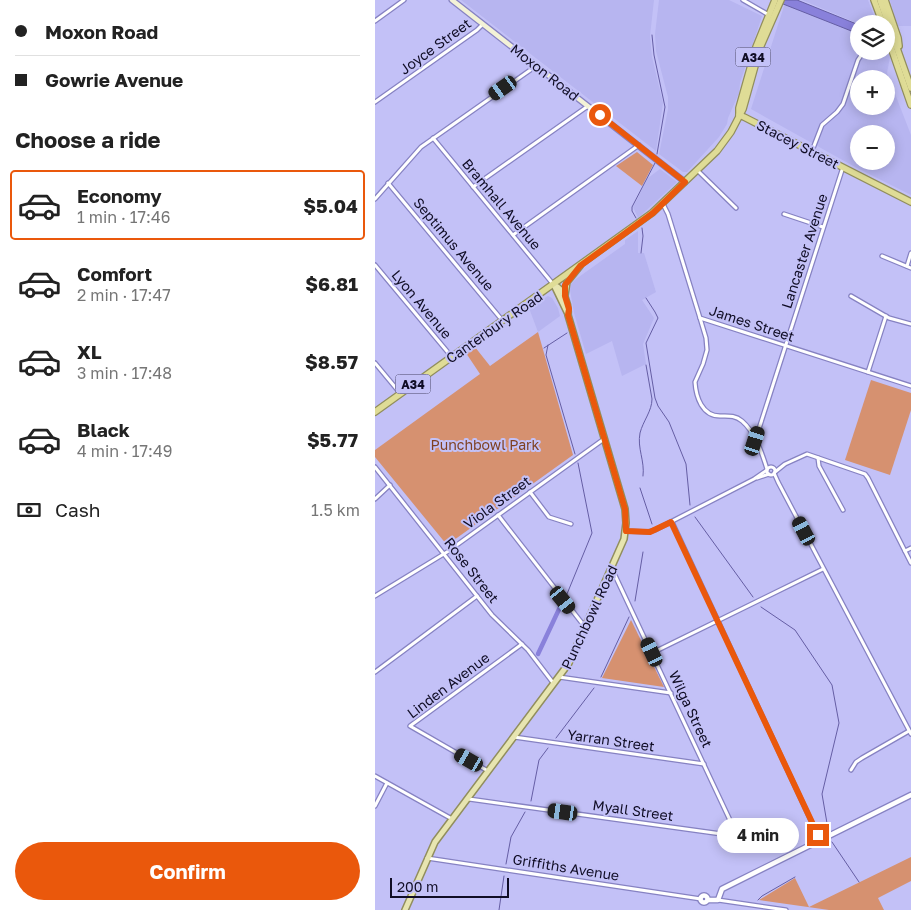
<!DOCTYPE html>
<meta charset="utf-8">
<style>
body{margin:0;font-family:"Golos Text",sans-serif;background:#f6f6f6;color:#222;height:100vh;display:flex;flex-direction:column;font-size:19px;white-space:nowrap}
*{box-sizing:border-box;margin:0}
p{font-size:16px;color:#767676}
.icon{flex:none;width:28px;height:28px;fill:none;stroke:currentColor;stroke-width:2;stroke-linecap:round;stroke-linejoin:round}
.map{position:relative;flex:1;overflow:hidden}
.panel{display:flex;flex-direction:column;background:#fff;width:375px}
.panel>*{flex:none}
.guide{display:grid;align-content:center;height:110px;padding:0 15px;background:#fff}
.fabs{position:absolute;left:475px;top:15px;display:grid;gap:10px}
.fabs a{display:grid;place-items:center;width:45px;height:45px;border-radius:50%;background:#fff;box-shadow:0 2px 12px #0003;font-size:25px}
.scale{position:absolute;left:15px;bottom:12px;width:119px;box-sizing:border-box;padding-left:5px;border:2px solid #100d25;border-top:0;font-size:14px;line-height:18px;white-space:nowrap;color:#100d25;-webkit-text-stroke:4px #c3c1f7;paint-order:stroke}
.end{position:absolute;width:22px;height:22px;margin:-11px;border:6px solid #ea580c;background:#fff;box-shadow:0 0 0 2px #fff}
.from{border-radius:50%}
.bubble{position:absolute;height:35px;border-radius:18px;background:#fff;box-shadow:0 2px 12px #0003;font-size:16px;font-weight:700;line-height:35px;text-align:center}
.car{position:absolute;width:15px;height:30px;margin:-15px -8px;border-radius:6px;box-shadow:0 0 4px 1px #0007;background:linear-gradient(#222 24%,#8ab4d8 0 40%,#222 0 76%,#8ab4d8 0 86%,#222 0)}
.guide b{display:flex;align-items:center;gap:18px;height:48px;font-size:19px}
.guide b+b{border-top:1px solid #e0e0e0}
.guide i{width:12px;height:12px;background:#222}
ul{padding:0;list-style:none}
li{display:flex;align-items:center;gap:15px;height:70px;margin:0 10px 8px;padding:0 5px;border:2px solid transparent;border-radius:5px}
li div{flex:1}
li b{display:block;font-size:19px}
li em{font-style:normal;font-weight:700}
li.selected{border-color:#ea580c}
li>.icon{width:45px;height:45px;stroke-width:1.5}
h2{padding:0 15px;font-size:22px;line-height:60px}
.pay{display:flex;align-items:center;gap:12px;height:55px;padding:0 15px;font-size:19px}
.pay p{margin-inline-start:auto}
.action{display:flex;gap:10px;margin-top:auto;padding:10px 15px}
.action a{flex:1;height:58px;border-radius:30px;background:#ea580c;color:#fff;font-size:20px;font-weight:700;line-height:58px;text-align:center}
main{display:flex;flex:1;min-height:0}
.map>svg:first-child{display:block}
</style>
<main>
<section class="panel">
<div class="guide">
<b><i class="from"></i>Moxon Road</b>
<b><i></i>Gowrie Avenue</b>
</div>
<h2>Choose a ride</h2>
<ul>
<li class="selected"><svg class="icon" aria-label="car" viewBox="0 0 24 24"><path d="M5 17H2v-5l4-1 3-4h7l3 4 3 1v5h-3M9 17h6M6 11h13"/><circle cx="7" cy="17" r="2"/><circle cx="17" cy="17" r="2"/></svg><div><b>Economy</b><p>1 min · 17:46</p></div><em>$5.04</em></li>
<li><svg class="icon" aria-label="car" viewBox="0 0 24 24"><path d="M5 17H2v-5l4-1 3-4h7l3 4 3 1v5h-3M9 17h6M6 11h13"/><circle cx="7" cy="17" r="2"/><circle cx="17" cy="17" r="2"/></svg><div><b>Comfort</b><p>2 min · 17:47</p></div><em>$6.81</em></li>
<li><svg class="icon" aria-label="car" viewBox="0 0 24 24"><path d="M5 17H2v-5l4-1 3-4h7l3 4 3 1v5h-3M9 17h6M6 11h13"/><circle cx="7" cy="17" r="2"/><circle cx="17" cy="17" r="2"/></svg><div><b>XL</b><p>3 min · 17:48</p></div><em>$8.57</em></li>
<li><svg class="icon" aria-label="car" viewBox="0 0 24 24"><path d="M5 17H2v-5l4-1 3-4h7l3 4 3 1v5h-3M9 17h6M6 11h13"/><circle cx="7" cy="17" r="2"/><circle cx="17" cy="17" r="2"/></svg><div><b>Black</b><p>4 min · 17:49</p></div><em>$5.77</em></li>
</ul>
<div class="pay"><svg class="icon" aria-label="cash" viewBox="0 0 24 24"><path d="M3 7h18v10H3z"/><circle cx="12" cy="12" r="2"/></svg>Cash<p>1.5 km</p></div>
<div class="action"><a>Confirm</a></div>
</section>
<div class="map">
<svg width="536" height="910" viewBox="0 0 536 910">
<rect width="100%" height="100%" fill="#c3c1f7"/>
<g fill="#b7b5f0" fill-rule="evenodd">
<polygon points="86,0 279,0 275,36 277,57 288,103 281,151"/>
<polygon points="284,0 354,0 387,16 365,83 364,93 353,118 352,124 344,137 312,172 308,172 284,154 293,109 293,97 281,51 280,34"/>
<polygon points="427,0 493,0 502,24 484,24"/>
<polygon points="515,0 536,0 536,26 522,26"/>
<path d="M410,3L484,33V51H511V47L515,57L512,73L536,135V195L480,167L376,109ZM484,79H511V106H484ZM484,134H511V161H484Z"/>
<polygon points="285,169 302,182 263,218 258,207 273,178"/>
<polygon points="263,231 263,253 269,253 281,292 267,300 279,318 268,344 271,364 247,376 237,341 211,354 199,313 195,290 196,284 201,279 250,244 250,240"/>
<polygon points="173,296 177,298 183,308 185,316 163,332 154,308"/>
</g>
<g fill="#d69170">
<polygon points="262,152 278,165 267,186 241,166"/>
<polygon points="163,332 198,455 72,545 0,457 0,450 105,374 91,353 100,347 115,366"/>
<polygon points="496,380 536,393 536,410 515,475 470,460"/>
<polygon points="256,620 289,687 227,678"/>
<polygon points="536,857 536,881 503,898 509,910 454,910 384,900 420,878 434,907"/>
</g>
<polygon fill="#8981db" stroke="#655ea4" points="398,0 422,0 484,25 484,34"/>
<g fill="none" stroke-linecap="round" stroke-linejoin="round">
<g stroke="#655ea4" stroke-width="1">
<polyline points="277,35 279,55 290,107 282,154"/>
<polyline points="261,218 257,211 257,207 280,163"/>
<polyline points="266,253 268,236 267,228"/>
<polyline points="271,298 280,312 283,318 271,343 280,398 283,406 294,422 311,464 315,505"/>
<polyline points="173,345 171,355 200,454"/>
<polyline points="169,348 192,333"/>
<path d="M268,476C270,461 262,448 265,433C268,421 277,411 277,399L271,365"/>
<polyline points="265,488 277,524"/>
<polyline points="320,517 378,597"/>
<polyline points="192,594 217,533 203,463"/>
<polyline points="260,601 268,552"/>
<polyline points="386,607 420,630 457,685 464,723 447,794 453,829"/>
<polyline points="226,677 254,617"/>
<polyline points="181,738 219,688"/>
<polyline points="156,801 164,760 173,748"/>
<polyline points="457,842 484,882"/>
<polyline points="131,864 136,837 150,812"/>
<polyline points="383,900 387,896 420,877"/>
<polyline points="124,910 129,876"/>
</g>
<polyline stroke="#8981db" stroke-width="4.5" points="163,654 186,605"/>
<g stroke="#8682c2" stroke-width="5.5">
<g id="minor">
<polyline points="368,0 394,15"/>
<polyline points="0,21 29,0"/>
<polyline points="0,102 102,30 108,24"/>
<polyline points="58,138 178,284"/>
<polyline points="437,151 447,125 462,112 468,104 483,60 489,51"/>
<polyline points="322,170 361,208"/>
<polyline points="13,183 127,320"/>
<polyline points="98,187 213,106"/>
<polyline points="0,199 46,147 161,66"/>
<polyline points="288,204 293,214 325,318 536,386"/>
<polyline points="409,214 448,227"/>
<polyline points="138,235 264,145"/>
<polyline points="507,256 536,268"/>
<polyline points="0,265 76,356"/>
<polyline points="532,266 536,253"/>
<polyline points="476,296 514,318 536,324"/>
<path d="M325,318L331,338L332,350L328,364L320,382C321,397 327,416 345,416C353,416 360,415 367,421C380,432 387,453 392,469"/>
<polyline points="0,363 25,393"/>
<polyline points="493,372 511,316"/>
<polyline points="380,441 468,167"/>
<polyline points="443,458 444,466 468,510"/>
<polyline points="0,467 117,615 153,650 179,684"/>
<circle cx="396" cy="471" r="4"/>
<polyline points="400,472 410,464 432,454 490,474 493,478 536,563"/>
<polyline points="399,473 403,482 536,734"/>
<polyline points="382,478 394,474"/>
<polyline points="155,492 174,517 196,524"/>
<polyline points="0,499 15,485"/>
<polyline points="123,515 210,627"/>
<polyline points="297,522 445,840"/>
<polyline points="251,531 273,532 280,530 379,479 392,470"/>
<polyline points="530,551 536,548"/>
<polyline points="0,596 72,552 229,439"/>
<polyline points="277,653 448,569"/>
<polyline points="0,672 102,596"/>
<polyline points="184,677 296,693"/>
<polyline points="139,737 329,764"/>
<polyline points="476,770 481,762 487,758 534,731"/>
<polyline points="113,771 35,726 147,644"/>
<polyline points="0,776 77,819"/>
<polyline points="94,799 354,835 361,833 237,569"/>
<polyline points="0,806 12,783"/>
<polyline points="52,858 326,899"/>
<polyline points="343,900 411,910"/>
</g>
</g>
<g stroke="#8682c2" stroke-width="7">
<g id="tertiary">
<circle cx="329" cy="899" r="3.5"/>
<polyline points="333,900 343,900 347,889 536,795"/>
</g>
</g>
<g stroke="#8682c2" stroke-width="7">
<polyline id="secondary" points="77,0 310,182"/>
</g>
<g stroke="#918e5d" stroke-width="8">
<g id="primary">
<polyline points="179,285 193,314"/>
<polyline points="190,295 192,282 205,266"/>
<path d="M30,910L60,842L194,663L249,539L251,523L250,509L193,315C194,304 189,289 179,285"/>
</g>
</g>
<g stroke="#918e5d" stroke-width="8">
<g id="trunk">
<polyline points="499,0 508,24"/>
<polyline points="505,0 536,88"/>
<polyline points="510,0 523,38 524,46"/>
<polyline points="511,33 536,105"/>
<polyline points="381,47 400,0"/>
<polyline points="364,114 364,108 378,58"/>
<polyline points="364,115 369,117 536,202"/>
<polyline points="0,412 277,213 342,151 356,132 368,109 385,48 406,0"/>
</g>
</g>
<use href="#minor" stroke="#fff" stroke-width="3"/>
<use href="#tertiary" stroke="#fff" stroke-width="4.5"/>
<use href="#secondary" stroke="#f3f2d7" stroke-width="4.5"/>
<use href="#primary" stroke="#e7e5b0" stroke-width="5"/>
<use href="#trunk" stroke="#dfdc96" stroke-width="5.5"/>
</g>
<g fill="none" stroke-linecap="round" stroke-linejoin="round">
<polyline stroke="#ea580c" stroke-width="6" points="225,115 310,182 278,213 205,266 190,285 190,296 194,309 193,315 250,509 251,531 275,532 296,522 443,835"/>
</g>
<g text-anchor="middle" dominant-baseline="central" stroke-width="4" stroke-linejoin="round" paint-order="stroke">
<g fill="#c3c1f7" stroke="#464364" stroke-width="1">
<rect x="360.5" y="47.5" width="35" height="19" rx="4"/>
<rect x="20.5" y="374.5" width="35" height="19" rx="4"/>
</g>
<g font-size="12" font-weight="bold" fill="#100d25">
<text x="378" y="57">A34</text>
<text x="38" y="384">A34</text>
</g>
<g font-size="14" fill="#100d25" stroke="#c3c1f7">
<text transform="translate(60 46) rotate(-36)">Joyce Street</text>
<text transform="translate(170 72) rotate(38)">Moxon Road</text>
<text transform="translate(423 144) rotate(27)">Stacey Street</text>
<text transform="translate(127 204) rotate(50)">Bramhall Avenue</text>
<text transform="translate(79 244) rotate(50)">Septimus Avenue</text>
<text transform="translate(429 251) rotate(-72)">Lancaster Avenue</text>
<text transform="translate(47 304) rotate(50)">Lyon Avenue</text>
<text transform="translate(377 323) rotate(18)">James Street</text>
<text transform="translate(119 327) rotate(-35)">Canterbury Road</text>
<text transform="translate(122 502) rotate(-36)">Viola Street</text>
<text transform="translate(97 570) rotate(52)">Rose Street</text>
<text transform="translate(214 617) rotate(-65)">Punchbowl Road</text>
<text transform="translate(73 685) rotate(-37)">Linden Avenue</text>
<text transform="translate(316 709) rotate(65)">Wilga Street</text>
<text transform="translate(236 740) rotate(8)">Yarran Street</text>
<text transform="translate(258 810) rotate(8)">Myall Street</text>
<text transform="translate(191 867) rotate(9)">Griffiths Avenue</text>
</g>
<g font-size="14" fill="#7f4121" stroke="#c3c1f7">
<text x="110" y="444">Punchbowl Park</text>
</g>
</g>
</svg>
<div class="fabs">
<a><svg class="icon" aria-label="layers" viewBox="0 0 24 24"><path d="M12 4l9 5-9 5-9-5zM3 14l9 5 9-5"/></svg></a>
<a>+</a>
<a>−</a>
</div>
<div class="scale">200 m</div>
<i class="end from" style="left:225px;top:115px"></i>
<i class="end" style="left:443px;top:835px"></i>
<div class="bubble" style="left:342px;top:818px;width:82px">4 min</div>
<i class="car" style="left:128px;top:88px;rotate:235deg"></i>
<i class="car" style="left:380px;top:441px;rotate:18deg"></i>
<i class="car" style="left:429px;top:531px;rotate:332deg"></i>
<i class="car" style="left:188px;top:600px;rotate:141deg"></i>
<i class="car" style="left:277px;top:652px;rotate:335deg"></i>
<i class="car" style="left:94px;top:760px;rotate:300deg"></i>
<i class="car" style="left:188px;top:812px;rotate:278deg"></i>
</div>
</main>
